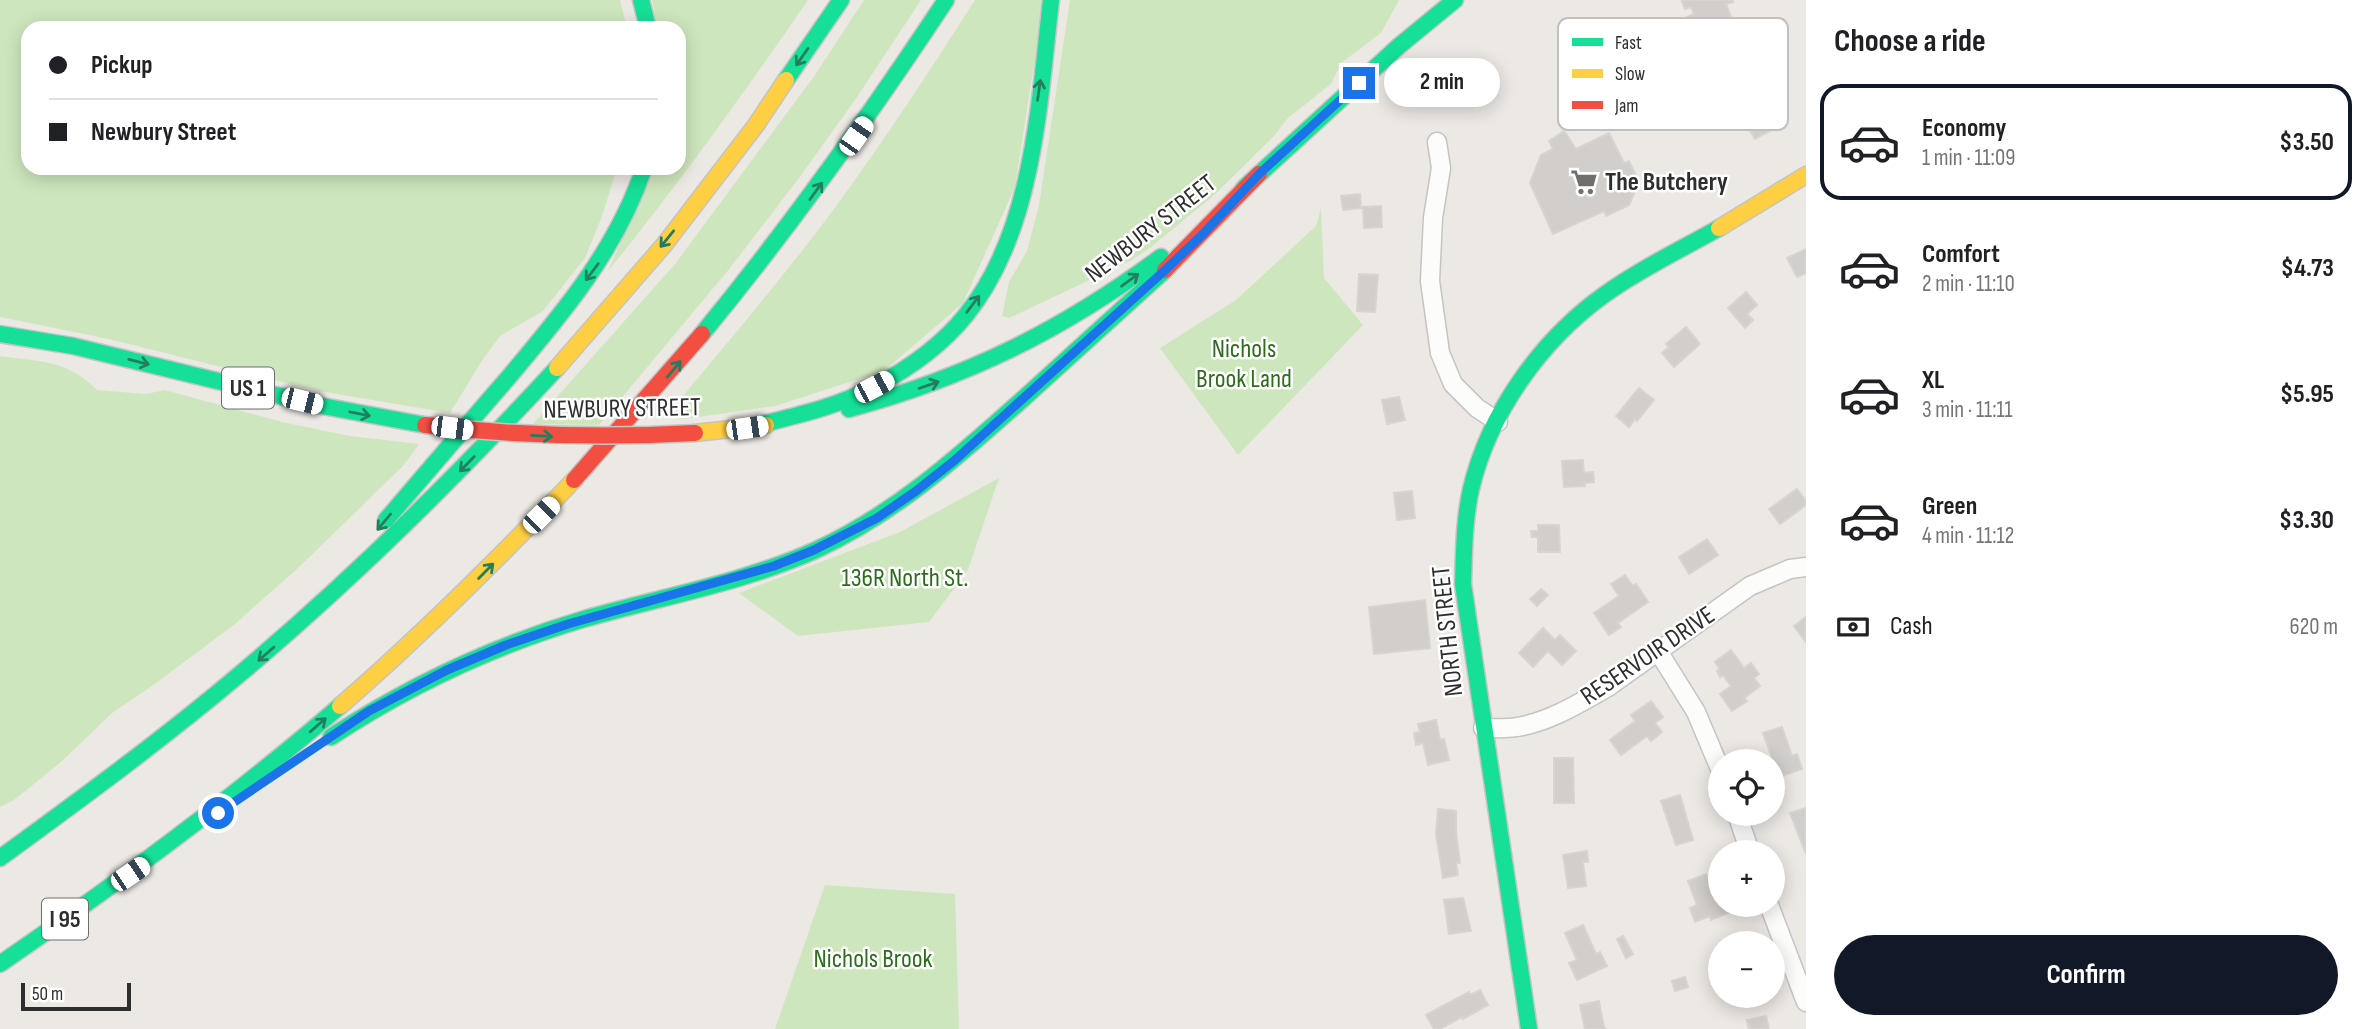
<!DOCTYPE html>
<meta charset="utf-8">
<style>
body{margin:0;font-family:"Sofia Sans Condensed",sans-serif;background:#f2f2f2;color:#202124;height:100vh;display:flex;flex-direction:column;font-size:26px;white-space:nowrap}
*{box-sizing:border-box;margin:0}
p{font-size:23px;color:#757577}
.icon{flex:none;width:38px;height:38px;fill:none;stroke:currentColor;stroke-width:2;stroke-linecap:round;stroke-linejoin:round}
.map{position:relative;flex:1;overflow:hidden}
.panel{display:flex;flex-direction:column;background:#fff;width:560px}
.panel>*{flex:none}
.hud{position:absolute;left:21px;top:21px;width:665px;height:154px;border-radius:21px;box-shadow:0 4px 18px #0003;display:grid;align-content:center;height:154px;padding:0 28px;background:#fff}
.buttons{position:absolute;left:1708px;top:749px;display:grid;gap:14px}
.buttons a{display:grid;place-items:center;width:77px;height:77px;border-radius:50%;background:#fff;box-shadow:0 4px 18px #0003;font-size:35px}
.scale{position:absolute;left:21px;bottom:18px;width:110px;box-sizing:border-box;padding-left:7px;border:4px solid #2e2e2e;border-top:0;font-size:19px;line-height:24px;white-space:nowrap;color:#2e2e2e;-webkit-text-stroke:5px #fff;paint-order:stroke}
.end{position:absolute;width:32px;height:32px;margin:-16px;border:9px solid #1a73e8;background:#fff;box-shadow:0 0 0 4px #fff}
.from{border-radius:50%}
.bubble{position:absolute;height:49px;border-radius:24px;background:#fff;box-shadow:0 4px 18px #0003;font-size:23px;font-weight:700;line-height:49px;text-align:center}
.car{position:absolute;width:21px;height:42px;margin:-21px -10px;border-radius:9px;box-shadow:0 0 5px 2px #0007;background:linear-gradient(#fff 24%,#345 0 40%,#fff 0 76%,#345 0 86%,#fff 0)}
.hud b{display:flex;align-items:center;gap:24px;height:66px;font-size:26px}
.hud b+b{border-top:2px solid #e0e0e0}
.hud i{width:18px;height:18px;background:#202124}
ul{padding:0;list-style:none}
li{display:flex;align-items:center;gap:21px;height:116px;margin:0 14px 10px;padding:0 14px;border:4px solid transparent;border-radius:21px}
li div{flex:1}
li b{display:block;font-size:26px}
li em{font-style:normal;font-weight:700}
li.current{border-color:#111827}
li>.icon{width:63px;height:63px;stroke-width:1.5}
h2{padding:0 28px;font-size:32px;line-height:84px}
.pay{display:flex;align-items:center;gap:18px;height:77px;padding:0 28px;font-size:26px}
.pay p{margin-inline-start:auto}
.primary-button{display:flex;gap:14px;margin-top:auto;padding:14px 28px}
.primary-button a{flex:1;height:80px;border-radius:42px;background:#111827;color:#fff;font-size:28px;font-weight:700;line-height:80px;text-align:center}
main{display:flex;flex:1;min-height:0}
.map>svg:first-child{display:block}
</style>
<main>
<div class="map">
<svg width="1806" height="1029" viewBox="0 0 1806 1029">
<rect width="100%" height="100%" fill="#ece8e4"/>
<g fill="#cee6be">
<polygon points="0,0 620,0 627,28 28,28 28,168 617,168 602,216 585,258 543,311 500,336 483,359 450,413 319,391 109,339 0,317"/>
<path d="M652,0H808C744,93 679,184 608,271L653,168H679V28H657Z"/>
<polygon points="864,0 921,0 855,100 799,178 730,268 599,425 533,424 675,264 815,75"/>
<path d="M975,0H1044L1015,187L963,303L884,371L775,406L684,419L666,416C720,352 774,288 825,221C878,150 927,75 975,0Z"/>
<polygon points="1070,0 1399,0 1381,33 1341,63 1331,84 1288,118 1273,137 1213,196 1151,247 1132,260 1009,318 1002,316 1009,282 1027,251 1039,205"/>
<polygon points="1321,208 1324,278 1363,325 1238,455 1160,348 1236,300 1316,226"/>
<path d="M0,356C40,362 66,359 97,390L146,394L165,390L282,422L350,436L419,444L403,466L298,568L235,624L152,686L112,713L61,762L14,800L0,807Z"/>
<polygon points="999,478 968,570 929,622 798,636 739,593 900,532"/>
<polygon points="825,885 955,894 959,1029 775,1029"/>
</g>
<g fill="#d1cecb" stroke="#d7d4d0" stroke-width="2">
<polygon points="1685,0 1732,0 1733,2 1726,4 1740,41 1746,39 1754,63 1716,77 1707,53 1701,55 1687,17 1694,14 1691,7 1685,9 1682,1"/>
<polygon points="1753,78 1779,126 1755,139 1741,115 1730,122 1716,98"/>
<polygon points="1564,131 1576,149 1609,133 1624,163 1629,161 1639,182 1629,205 1606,216 1604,211 1553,234 1530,183 1541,155 1553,149 1549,141"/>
<polygon points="1360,194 1361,208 1343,210 1341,196"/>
<polygon points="1381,206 1382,227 1364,228 1363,207"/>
<polygon points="1806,249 1806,273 1797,277 1787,258"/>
<polygon points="1359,274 1378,275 1375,312 1357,311"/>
<polygon points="1746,292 1757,305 1747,314 1753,320 1745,328 1728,308"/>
<polygon points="1686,327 1700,344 1674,367 1662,353 1669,347 1666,344"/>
<polygon points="1639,388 1654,400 1637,421 1635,419 1629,427 1616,416"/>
<polygon points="1399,397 1405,420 1387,424 1382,400"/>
<polygon points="1583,460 1584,473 1593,472 1594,482 1584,483 1585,486 1564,487 1562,461"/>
<polygon points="1797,489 1806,501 1806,505 1780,524 1769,509"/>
<polygon points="1412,491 1415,518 1397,520 1394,493"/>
<polygon points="1538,525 1559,525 1560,552 1538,552 1538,537 1532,537 1531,531 1538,531"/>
<polygon points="1707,539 1718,555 1689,574 1679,557"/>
<polygon points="1625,575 1633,586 1636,584 1648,602 1618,623 1621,627 1609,635 1594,613 1619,596 1611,584"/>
<polygon points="1541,589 1548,595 1537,606 1530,599"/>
<polygon points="1425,600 1430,648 1374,654 1369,607"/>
<polygon points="1806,617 1806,642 1794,626"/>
<polygon points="1543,628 1555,640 1560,635 1576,651 1562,665 1548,651 1533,667 1519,653"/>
<polygon points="1731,650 1744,668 1751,663 1759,674 1754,678 1760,686 1744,698 1747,701 1732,711 1720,694 1731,686 1723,675 1720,677 1717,671 1720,669 1715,662"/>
<polygon points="1651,701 1663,717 1655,723 1662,732 1651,741 1647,736 1621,755 1610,740 1635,721 1631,715"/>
<polygon points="1436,720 1440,740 1444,739 1449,760 1428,765 1423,743 1416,745 1414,733 1420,732 1418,724"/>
<polygon points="1782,727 1792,756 1797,754 1802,769 1773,779 1773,761 1763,733"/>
<polygon points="1554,758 1573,758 1574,803 1554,803"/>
<polygon points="1680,795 1693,840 1676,845 1661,801"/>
<polygon points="1806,808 1806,854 1790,813"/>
<polygon points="1438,809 1456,811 1456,832 1460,863 1456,863 1458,875 1443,878 1436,834"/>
<polygon points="1587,851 1588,862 1583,862 1586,886 1568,888 1563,855"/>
<polygon points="1706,874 1716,901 1720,899 1720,905 1724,905 1728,913 1711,920 1710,916 1695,922 1690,908 1697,905 1688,881"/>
<polygon points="1463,898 1471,931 1449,934 1444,900"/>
<polygon points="1583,925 1596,954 1600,952 1607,966 1577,980 1569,963 1577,960 1565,933"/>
<polygon points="1623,936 1633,954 1626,958 1617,939"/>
<polygon points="1720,952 1720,976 1714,979 1711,969 1718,967 1714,954"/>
<polygon points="1685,977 1688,987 1675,991 1672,981"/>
<polygon points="1480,990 1488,1005 1463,1019 1462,1017 1440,1029 1434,1029 1426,1015 1469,992 1470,995"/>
<polygon points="1599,1001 1604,1028 1607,1029 1585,1029 1580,1005"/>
<polygon points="1766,1016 1769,1029 1749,1029 1747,1020"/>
</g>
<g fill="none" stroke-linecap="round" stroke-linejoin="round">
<g stroke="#c5c4c5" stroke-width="21">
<g id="street">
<polyline points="1437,142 1441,168 1433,218 1430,281 1440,353 1453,384 1477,408 1498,422"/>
<polyline points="1658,651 1696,712 1720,769"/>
<path d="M1483,728C1494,728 1506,729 1517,727C1549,722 1580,703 1608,687L1750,586L1790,569L1806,567"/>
<polyline points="1737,814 1750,852"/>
<polyline points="1769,905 1806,1002"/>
</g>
</g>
<g stroke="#c5c4c5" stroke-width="19">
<g id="fast">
<polyline points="641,0 648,28"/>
<polyline points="786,80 841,0"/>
<polyline points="1244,188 1399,46 1455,0"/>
<polyline points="0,334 73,346 317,405 425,425"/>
<path d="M702,334C790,227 870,115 946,0"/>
<path d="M849,409C968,377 1062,330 1161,257"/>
<path d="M747,428C789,417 835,408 874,387C908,369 942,345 966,315C1034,231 1039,103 1051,0"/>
<path d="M386,520C427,472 467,425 508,378C563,313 617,249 644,168"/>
<path d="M331,737C410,685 493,646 584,619C661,597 742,583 816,550C896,513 959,456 1024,398C1071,355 1118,313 1165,270"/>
<path d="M0,858C81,799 163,739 240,674C353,579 457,476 557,368"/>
<path d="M0,964C118,883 232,799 340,706"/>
<path d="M1529,1029L1463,584C1464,552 1464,520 1471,489C1489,413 1541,340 1604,295C1638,270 1682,249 1719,228"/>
</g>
</g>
<g stroke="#c5c4c5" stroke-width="19">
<g id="slow">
<polyline points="1719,228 1806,175"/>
<polyline points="557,368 664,245 756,125 786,80"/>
<polyline points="695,433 766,425"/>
<path d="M340,706C422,635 499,558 574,480"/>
</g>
</g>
<g stroke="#c5c4c5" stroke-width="19">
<g id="jam">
<polyline points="1165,270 1259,174"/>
<polyline points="574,480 702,334"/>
</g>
</g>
<use href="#street" stroke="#fcfcfb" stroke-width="18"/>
<use href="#fast" stroke="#16e098" stroke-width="16"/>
<use href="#slow" stroke="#ffcf43" stroke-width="16"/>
<use href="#jam" stroke="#f24e42" stroke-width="16"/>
<g stroke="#c6c5c4" stroke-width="19" stroke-linecap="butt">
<path id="jam-bridge" d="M425,425C515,436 604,438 695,433"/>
</g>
<use href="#jam-bridge" stroke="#f24e42" stroke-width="16"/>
</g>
<defs><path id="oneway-shaft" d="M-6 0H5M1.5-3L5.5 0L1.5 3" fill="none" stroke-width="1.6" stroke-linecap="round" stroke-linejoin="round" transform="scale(1.75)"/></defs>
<g stroke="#237e5e">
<use href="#oneway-shaft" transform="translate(802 57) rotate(125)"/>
<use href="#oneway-shaft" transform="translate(1039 90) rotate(-82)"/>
<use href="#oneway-shaft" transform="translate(816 191) rotate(-54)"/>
<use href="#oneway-shaft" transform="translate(667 239) rotate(129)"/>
<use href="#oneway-shaft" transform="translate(592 272) rotate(127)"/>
<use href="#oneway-shaft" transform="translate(1130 280) rotate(-36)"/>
<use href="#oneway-shaft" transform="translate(973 304) rotate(-53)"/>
<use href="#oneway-shaft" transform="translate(139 362) rotate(14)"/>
<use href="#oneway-shaft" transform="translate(674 369) rotate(-50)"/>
<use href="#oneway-shaft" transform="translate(929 385) rotate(-19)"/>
<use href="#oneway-shaft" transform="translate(360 414) rotate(11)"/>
<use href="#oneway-shaft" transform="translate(542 436) rotate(3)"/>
<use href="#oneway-shaft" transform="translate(467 464) rotate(134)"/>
<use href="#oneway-shaft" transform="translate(384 522) rotate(130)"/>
<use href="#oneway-shaft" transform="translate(486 571) rotate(-45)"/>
<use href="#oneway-shaft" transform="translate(266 654) rotate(139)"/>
<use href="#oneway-shaft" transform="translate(318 725) rotate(-41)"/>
</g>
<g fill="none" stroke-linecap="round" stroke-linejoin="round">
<polyline stroke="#1a73e8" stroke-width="9" points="218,813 369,711 447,670 506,645 568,624 774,566 814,550 877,518 916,491 955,460 1163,272 1202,235 1259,174 1359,83"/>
</g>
<defs>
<g id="supermarket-bare" transform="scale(2.1)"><path d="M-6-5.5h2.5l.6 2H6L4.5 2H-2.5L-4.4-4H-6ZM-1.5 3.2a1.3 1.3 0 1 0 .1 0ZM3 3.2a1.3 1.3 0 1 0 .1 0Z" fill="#706f6e" stroke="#fff" stroke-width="2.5" paint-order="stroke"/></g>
</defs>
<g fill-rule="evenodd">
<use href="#supermarket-bare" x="1584" y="182"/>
</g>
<g text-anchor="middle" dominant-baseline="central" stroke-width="5" stroke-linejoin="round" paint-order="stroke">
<g fill="#fff" stroke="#6d6d6d" stroke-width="2">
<rect x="222" y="367.5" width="52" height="41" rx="5"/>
<rect x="42" y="898.5" width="46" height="41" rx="5"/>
</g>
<g font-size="24" font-weight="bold" fill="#2e2e2e">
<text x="248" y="388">US 1</text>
<text x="65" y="919">I 95</text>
</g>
<g font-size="26" font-weight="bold" fill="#2e2e2e" stroke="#fff" text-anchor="start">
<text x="1605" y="182">The Butchery</text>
</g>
<g font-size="26" fill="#2e2e2e" stroke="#fff">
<text transform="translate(1151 229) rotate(-38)">NEWBURY STREET</text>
<text transform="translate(622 409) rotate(-1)">NEWBURY STREET</text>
<text transform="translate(1448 631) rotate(-96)">NORTH STREET</text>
<text transform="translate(1648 656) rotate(-34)">RESERVOIR DRIVE</text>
</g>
<g font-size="26" fill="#2c6e1b" stroke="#fff">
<text x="1244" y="349">Nichols<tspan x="1244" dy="30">Brook Land</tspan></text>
<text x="905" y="578">136R North St.</text>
<text x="873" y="959">Nichols Brook</text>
</g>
</g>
<rect x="1558" y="18" width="230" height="112" rx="10" fill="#fff" stroke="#c0c0c0" stroke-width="2"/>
<rect x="1572" y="38" width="31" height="8" fill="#16e098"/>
<rect x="1572" y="69" width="31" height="9" fill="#ffcf43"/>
<rect x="1572" y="101" width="31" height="8" fill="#f24e42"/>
<g font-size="19" fill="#2e2e2e">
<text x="1615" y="49">Fast</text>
<text x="1615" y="80">Slow</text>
<text x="1615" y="112">Jam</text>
</g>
</svg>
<div class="buttons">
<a><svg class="icon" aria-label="locate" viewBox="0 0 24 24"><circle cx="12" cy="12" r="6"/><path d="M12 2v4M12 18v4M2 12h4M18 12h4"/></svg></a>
<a>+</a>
<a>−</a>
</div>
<div class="scale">50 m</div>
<i class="end from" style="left:218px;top:813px"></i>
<i class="end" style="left:1359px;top:83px"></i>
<div class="bubble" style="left:1384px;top:58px;width:116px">2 min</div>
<i class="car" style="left:856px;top:136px;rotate:35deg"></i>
<i class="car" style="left:874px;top:387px;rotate:62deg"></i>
<i class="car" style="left:302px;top:401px;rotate:104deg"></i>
<i class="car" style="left:452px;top:428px;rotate:97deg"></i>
<i class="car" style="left:747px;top:428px;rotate:82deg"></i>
<i class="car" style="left:541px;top:515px;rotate:45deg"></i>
<i class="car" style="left:130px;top:874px;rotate:56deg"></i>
<div class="hud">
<b><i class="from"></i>Pickup</b>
<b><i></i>Newbury Street</b>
</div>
</div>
<section class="panel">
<h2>Choose a ride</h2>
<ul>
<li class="current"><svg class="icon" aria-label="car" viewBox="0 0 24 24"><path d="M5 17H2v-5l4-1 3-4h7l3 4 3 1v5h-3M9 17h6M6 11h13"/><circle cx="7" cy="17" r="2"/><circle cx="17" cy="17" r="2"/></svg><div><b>Economy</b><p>1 min · 11:09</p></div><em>$3.50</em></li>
<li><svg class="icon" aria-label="car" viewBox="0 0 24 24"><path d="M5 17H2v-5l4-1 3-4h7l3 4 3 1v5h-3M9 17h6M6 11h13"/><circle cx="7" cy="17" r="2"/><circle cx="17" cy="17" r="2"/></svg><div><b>Comfort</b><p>2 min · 11:10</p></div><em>$4.73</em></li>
<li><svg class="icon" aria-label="car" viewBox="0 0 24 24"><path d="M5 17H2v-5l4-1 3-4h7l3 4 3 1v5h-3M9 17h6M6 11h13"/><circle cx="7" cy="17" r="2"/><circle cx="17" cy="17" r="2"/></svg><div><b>XL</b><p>3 min · 11:11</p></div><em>$5.95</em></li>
<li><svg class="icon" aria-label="car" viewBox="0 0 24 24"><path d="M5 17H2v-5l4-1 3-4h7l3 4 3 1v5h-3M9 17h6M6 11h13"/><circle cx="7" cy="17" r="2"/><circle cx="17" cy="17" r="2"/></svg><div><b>Green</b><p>4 min · 11:12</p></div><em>$3.30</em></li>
</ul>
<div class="pay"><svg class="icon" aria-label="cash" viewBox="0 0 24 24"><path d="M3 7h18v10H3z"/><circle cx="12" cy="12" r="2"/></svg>Cash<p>620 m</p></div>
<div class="primary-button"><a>Confirm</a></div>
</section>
</main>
